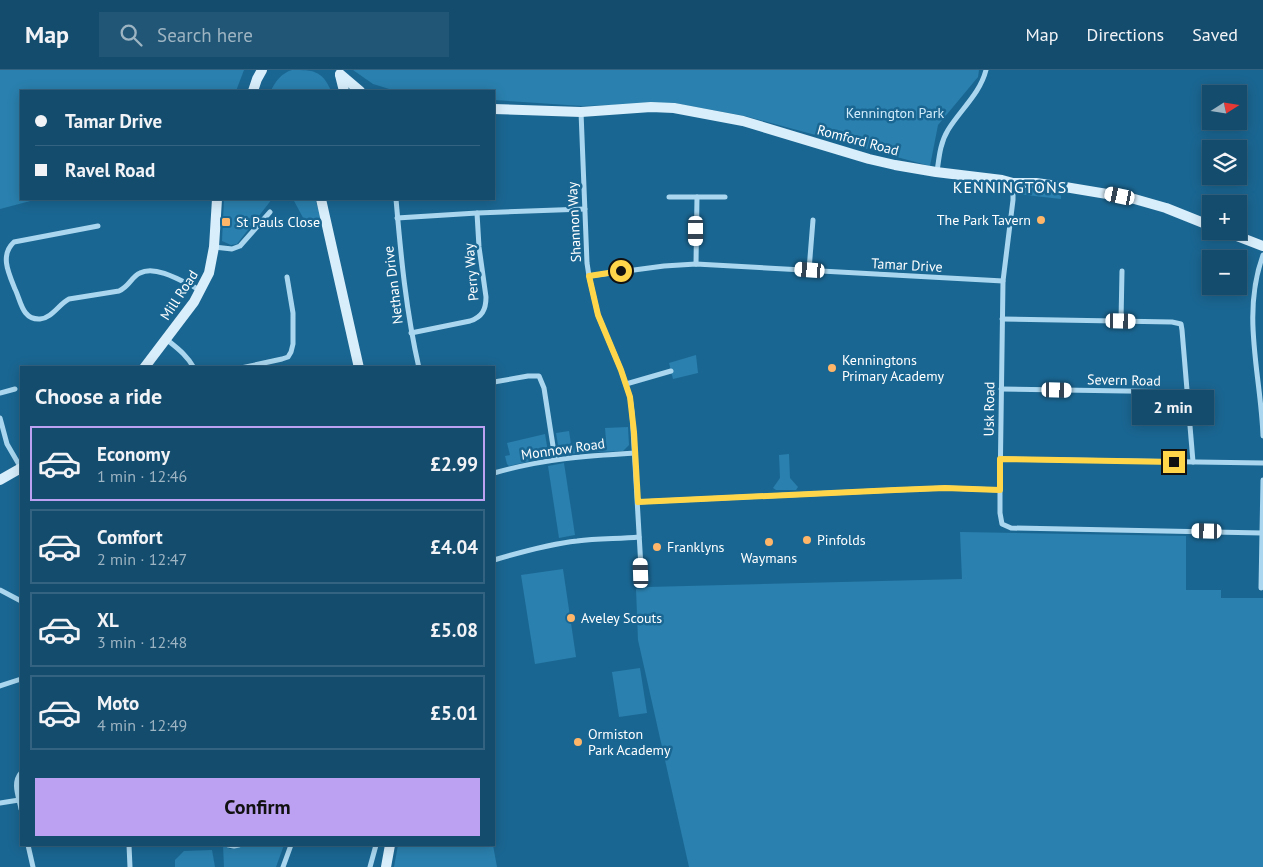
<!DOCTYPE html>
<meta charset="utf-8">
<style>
body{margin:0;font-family:"PT Sans",sans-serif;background:#215676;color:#f1f3f6;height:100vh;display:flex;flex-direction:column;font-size:19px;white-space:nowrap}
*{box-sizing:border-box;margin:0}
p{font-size:16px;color:#9db4c2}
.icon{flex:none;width:28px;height:28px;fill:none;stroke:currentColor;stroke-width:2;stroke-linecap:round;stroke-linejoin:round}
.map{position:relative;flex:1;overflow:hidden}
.panel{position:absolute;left:20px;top:296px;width:475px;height:480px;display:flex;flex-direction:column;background:#144c6e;border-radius:0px;box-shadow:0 2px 12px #0003,0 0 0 1px #336381}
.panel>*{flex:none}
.top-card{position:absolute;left:20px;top:20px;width:475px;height:110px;border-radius:0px;box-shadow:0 2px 12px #0003,0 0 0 1px #336381;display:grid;align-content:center;height:110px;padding:0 15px;background:#144c6e}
.needle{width:32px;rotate:78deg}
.tools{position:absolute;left:1202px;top:15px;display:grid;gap:10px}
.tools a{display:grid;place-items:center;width:45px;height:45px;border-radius:0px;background:#144c6e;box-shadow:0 2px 12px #0003,0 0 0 1px #336381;font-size:25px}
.end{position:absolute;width:22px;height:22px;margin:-11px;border:6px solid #ffd54a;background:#111;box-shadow:0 0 0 2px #111}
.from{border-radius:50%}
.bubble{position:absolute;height:35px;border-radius:0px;background:#144c6e;box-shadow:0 2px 12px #0003,0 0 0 1px #336381;font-size:16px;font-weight:800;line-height:35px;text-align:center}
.car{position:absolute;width:15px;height:30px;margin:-15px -8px;border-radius:6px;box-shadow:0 0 4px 1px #0007;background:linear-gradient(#fff 24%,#345 0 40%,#fff 0 76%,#345 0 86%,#fff 0)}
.top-card b{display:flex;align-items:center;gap:18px;height:48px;font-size:19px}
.top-card b+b{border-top:1px solid #336381}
.top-card i{width:12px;height:12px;background:#f1f3f6}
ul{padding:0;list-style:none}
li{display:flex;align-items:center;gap:15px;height:75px;margin:0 10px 8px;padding:0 5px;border:2px solid #336381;border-radius:0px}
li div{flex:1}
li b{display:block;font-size:19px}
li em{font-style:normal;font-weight:800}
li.on{border-color:#bca0f2}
li>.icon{width:45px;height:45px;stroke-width:1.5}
h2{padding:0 15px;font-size:22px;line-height:60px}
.cta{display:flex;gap:10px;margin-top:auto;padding:10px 15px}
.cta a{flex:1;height:58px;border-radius:0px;background:#bca0f2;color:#111;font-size:20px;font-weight:800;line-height:58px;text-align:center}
header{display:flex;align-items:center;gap:30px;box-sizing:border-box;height:70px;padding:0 25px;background:#144c6e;border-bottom:1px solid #336381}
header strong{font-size:24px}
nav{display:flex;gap:28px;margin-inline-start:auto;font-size:18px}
.search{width:350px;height:45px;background:#215676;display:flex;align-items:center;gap:12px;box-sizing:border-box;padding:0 18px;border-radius:0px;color:#9db4c2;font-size:19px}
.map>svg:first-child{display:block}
</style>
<header>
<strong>Map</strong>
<div class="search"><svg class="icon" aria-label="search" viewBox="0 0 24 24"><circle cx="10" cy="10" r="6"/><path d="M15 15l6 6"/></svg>Search here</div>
<nav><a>Map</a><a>Directions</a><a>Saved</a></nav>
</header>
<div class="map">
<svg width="1263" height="797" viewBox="0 0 1263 797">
<rect width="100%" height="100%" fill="#1a6692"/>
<g fill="#2a80ae">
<polygon points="0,0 244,0 236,21 21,21 21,129 38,129 0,139"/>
<path d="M292,0C313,0 322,0 331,21H271C275,11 282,3 292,0Z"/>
<polygon points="353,0 979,0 978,7 938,55 930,96 745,46 674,33 582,36 494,30 494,21 396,21 373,14"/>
<polygon points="1032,118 1057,119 1061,124 1061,129 1017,124 1015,120"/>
<polygon points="224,129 272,129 237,174 231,175 222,171"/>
<polygon points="293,129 315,129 321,147 308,157"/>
<polygon points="696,285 698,303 673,309 669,293"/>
<polygon points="628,357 629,375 623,381 593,382 592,381 591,372 606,370 605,358"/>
<polygon points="569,361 571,374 587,372 587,380 584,383 564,384 559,381 556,363"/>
<polygon points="545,364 548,382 543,388 509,396 507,394 505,386 510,385 507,373"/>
<polygon points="789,384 790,408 798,417 796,420 776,420 773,418 780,408 779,385"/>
<polygon points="564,393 575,465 559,468 548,396"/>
<polygon points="960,462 1186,466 1186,520 1221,520 1221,528 1263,528 1263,797 689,797 638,570 636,519 648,517 962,509"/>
<polygon points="563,499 576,587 535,594 521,505"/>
<polygon points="640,598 647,643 619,647 612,602"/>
<polygon points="223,775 230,779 248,775 284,775 276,797 224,797"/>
<polygon points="398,775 493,775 497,797 394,797"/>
<polygon points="212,780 215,797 175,797 175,790 184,781"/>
</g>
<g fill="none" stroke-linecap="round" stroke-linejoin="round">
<g stroke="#aad7ef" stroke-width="5">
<polyline points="581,42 587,193 589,206 598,245 621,300 630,327 632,342 642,515"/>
<path d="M937,102C939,88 940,73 948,60C960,40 980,24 986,0"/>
<polyline points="1013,113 1013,130 1003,211 1000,420 1000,443 1002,454 1011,458 1262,463 1263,410"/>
<polyline points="669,127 697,127 696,194"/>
<polyline points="697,127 725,127"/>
<path d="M396,129C401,187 406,241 419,298"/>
<polyline points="397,148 477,143 585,139"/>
<path d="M98,156L14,172C0,185 8,202 15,219C21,231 22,250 40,249C52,248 59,234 69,229L119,221C130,216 131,207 140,203C156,194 185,213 200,220"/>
<polyline points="214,177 232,179 240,176 270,142"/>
<path d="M1263,185C1241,245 1261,305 1263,366"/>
<polyline points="809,200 813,150"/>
<polyline points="589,206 664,196 696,194 1003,211"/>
<polyline points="1002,249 1172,252 1181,254 1182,260 1193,392"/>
<polyline points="1121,251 1122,201"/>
<path d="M411,263L470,251C482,247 486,240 486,227L479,177L477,143"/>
<path d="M166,269C177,278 187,285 194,298"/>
<polyline points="241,298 282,289 288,287 291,282 293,274 293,243 287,207"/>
<polyline points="494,312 528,306 539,306 544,318 555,389"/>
<polyline points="626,314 671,301"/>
<polyline points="1001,319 1188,322"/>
<polyline points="0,323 15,319"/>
<polyline points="0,348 7,374 21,398"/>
<polyline points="1000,389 1263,393"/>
<path d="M494,403C543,389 585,386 635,383"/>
<polyline points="638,432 895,420 945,418 1000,420"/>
<path d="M494,490C521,482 549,474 577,471C598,468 619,469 639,467"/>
<polyline points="1261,518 1262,463"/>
<polyline points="0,520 21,531"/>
<polyline points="0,616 21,609"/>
<path d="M21,703C12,713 19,727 21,739"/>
<polyline points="0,733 19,730"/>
<polyline points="28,775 33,797"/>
<polyline points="129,775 130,797"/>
<polyline points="228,775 234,776 239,775"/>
<polyline points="283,797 291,775"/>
<polyline points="370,797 376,775"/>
</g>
<g stroke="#d8eefb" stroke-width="10">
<polyline points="340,4 360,21"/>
<polyline points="340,5 344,21"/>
<polyline points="253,21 257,9 262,0"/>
<polyline points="494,39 581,42 651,37 674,38 743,51 869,89 895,95 936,102 1002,110 1013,113 1036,113 1065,117 1131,128 1166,138 1211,156"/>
<polyline points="321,129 359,298"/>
<polyline points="1224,161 1263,176"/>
<polyline points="144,298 194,232 209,203 214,177 217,129"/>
<polyline points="0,410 21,398"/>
<polyline points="386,797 390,775"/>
</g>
</g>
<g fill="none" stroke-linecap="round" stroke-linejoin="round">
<polyline stroke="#ffd54a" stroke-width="6" points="621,201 589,206 598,245 621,300 630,327 634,362 638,432 895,420 945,418 1000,420 1000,389 1174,392"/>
</g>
<g fill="#ffb668" stroke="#1a6692" stroke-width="2">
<circle cx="1041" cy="150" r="5"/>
<rect x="221" y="147" width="10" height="10" rx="2.5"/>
<circle cx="832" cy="298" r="5"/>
<circle cx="807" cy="470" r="5"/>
<circle cx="769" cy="472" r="5"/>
<circle cx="657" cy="477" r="5"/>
<circle cx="571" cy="548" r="5"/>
<circle cx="578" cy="672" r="5"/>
</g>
<g text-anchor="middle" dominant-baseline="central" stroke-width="5" stroke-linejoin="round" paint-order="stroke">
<g font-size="14" fill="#d1ecfb" stroke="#1a6692">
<text x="895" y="43">Kennington Park</text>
</g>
<g font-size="14" fill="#fff" stroke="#1a6692">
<text transform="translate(858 70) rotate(15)">Romford Road</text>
<text transform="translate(574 152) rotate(-93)">Shannon Way</text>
<text transform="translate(907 195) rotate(3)">Tamar Drive</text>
<text transform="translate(471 202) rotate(-95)">Perry Way</text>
<text transform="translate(393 215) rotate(-97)">Nethan Drive</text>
<text transform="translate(179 225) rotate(-57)">Mill Road</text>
<text transform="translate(1124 310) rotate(1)">Severn Road</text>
<text transform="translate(989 339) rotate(-89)">Usk Road</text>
<text transform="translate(563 379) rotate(-8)">Monnow Road</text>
</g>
<g font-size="14" fill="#fff" stroke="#1a6692" text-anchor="start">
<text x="1031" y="150" text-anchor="end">The Park Tavern</text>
<text x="236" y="152">St Pauls Close</text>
<text x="842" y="290">Kenningtons<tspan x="842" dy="16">Primary Academy</tspan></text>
<text x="817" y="470">Pinfolds</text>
<text x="667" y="477">Franklyns</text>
<text x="769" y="488" text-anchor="middle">Waymans</text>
<text x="581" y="548">Aveley Scouts</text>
<text x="588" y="664">Ormiston<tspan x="588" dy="16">Park Academy</tspan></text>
</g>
<g font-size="16" letter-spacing="1" fill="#fff" stroke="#1a6692">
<text x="1010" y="117">KENNINGTONS</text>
</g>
</g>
</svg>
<div class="tools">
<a><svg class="needle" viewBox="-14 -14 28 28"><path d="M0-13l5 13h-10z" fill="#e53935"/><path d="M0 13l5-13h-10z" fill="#9db4c2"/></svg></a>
<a><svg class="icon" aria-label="layers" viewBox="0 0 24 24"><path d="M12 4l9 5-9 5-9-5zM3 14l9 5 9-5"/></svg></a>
<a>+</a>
<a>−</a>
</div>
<i class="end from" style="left:621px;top:201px"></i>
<i class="end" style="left:1174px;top:392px"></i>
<div class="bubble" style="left:1132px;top:320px;width:82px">2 min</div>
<i class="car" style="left:1120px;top:126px;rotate:282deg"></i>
<i class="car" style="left:696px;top:161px;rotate:180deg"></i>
<i class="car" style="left:810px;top:200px;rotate:274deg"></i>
<i class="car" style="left:1121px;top:251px;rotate:91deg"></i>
<i class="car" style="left:1057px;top:320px;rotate:91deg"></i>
<i class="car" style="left:1207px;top:461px;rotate:271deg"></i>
<i class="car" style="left:641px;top:503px;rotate:358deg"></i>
<div class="top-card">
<b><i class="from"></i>Tamar Drive</b>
<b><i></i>Ravel Road</b>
</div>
<section class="panel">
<h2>Choose a ride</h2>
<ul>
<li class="on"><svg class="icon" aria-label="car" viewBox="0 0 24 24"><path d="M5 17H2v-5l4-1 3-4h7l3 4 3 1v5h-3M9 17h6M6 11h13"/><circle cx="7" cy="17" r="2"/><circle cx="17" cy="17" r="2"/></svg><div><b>Economy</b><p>1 min · 12:46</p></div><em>£2.99</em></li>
<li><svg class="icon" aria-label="car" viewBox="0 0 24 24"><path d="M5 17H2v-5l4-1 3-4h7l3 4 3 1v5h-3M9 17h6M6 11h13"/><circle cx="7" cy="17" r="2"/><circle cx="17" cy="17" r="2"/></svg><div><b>Comfort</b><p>2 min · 12:47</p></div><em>£4.04</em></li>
<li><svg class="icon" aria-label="car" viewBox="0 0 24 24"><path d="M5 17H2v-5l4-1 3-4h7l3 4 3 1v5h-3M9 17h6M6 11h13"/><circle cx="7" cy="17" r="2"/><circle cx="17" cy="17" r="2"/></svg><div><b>XL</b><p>3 min · 12:48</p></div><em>£5.08</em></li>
<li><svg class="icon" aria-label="car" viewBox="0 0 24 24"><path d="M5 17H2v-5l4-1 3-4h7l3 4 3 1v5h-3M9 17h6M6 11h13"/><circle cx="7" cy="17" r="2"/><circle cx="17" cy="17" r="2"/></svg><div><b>Moto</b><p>4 min · 12:49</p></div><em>£5.01</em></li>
</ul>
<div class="cta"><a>Confirm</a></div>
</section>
</div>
